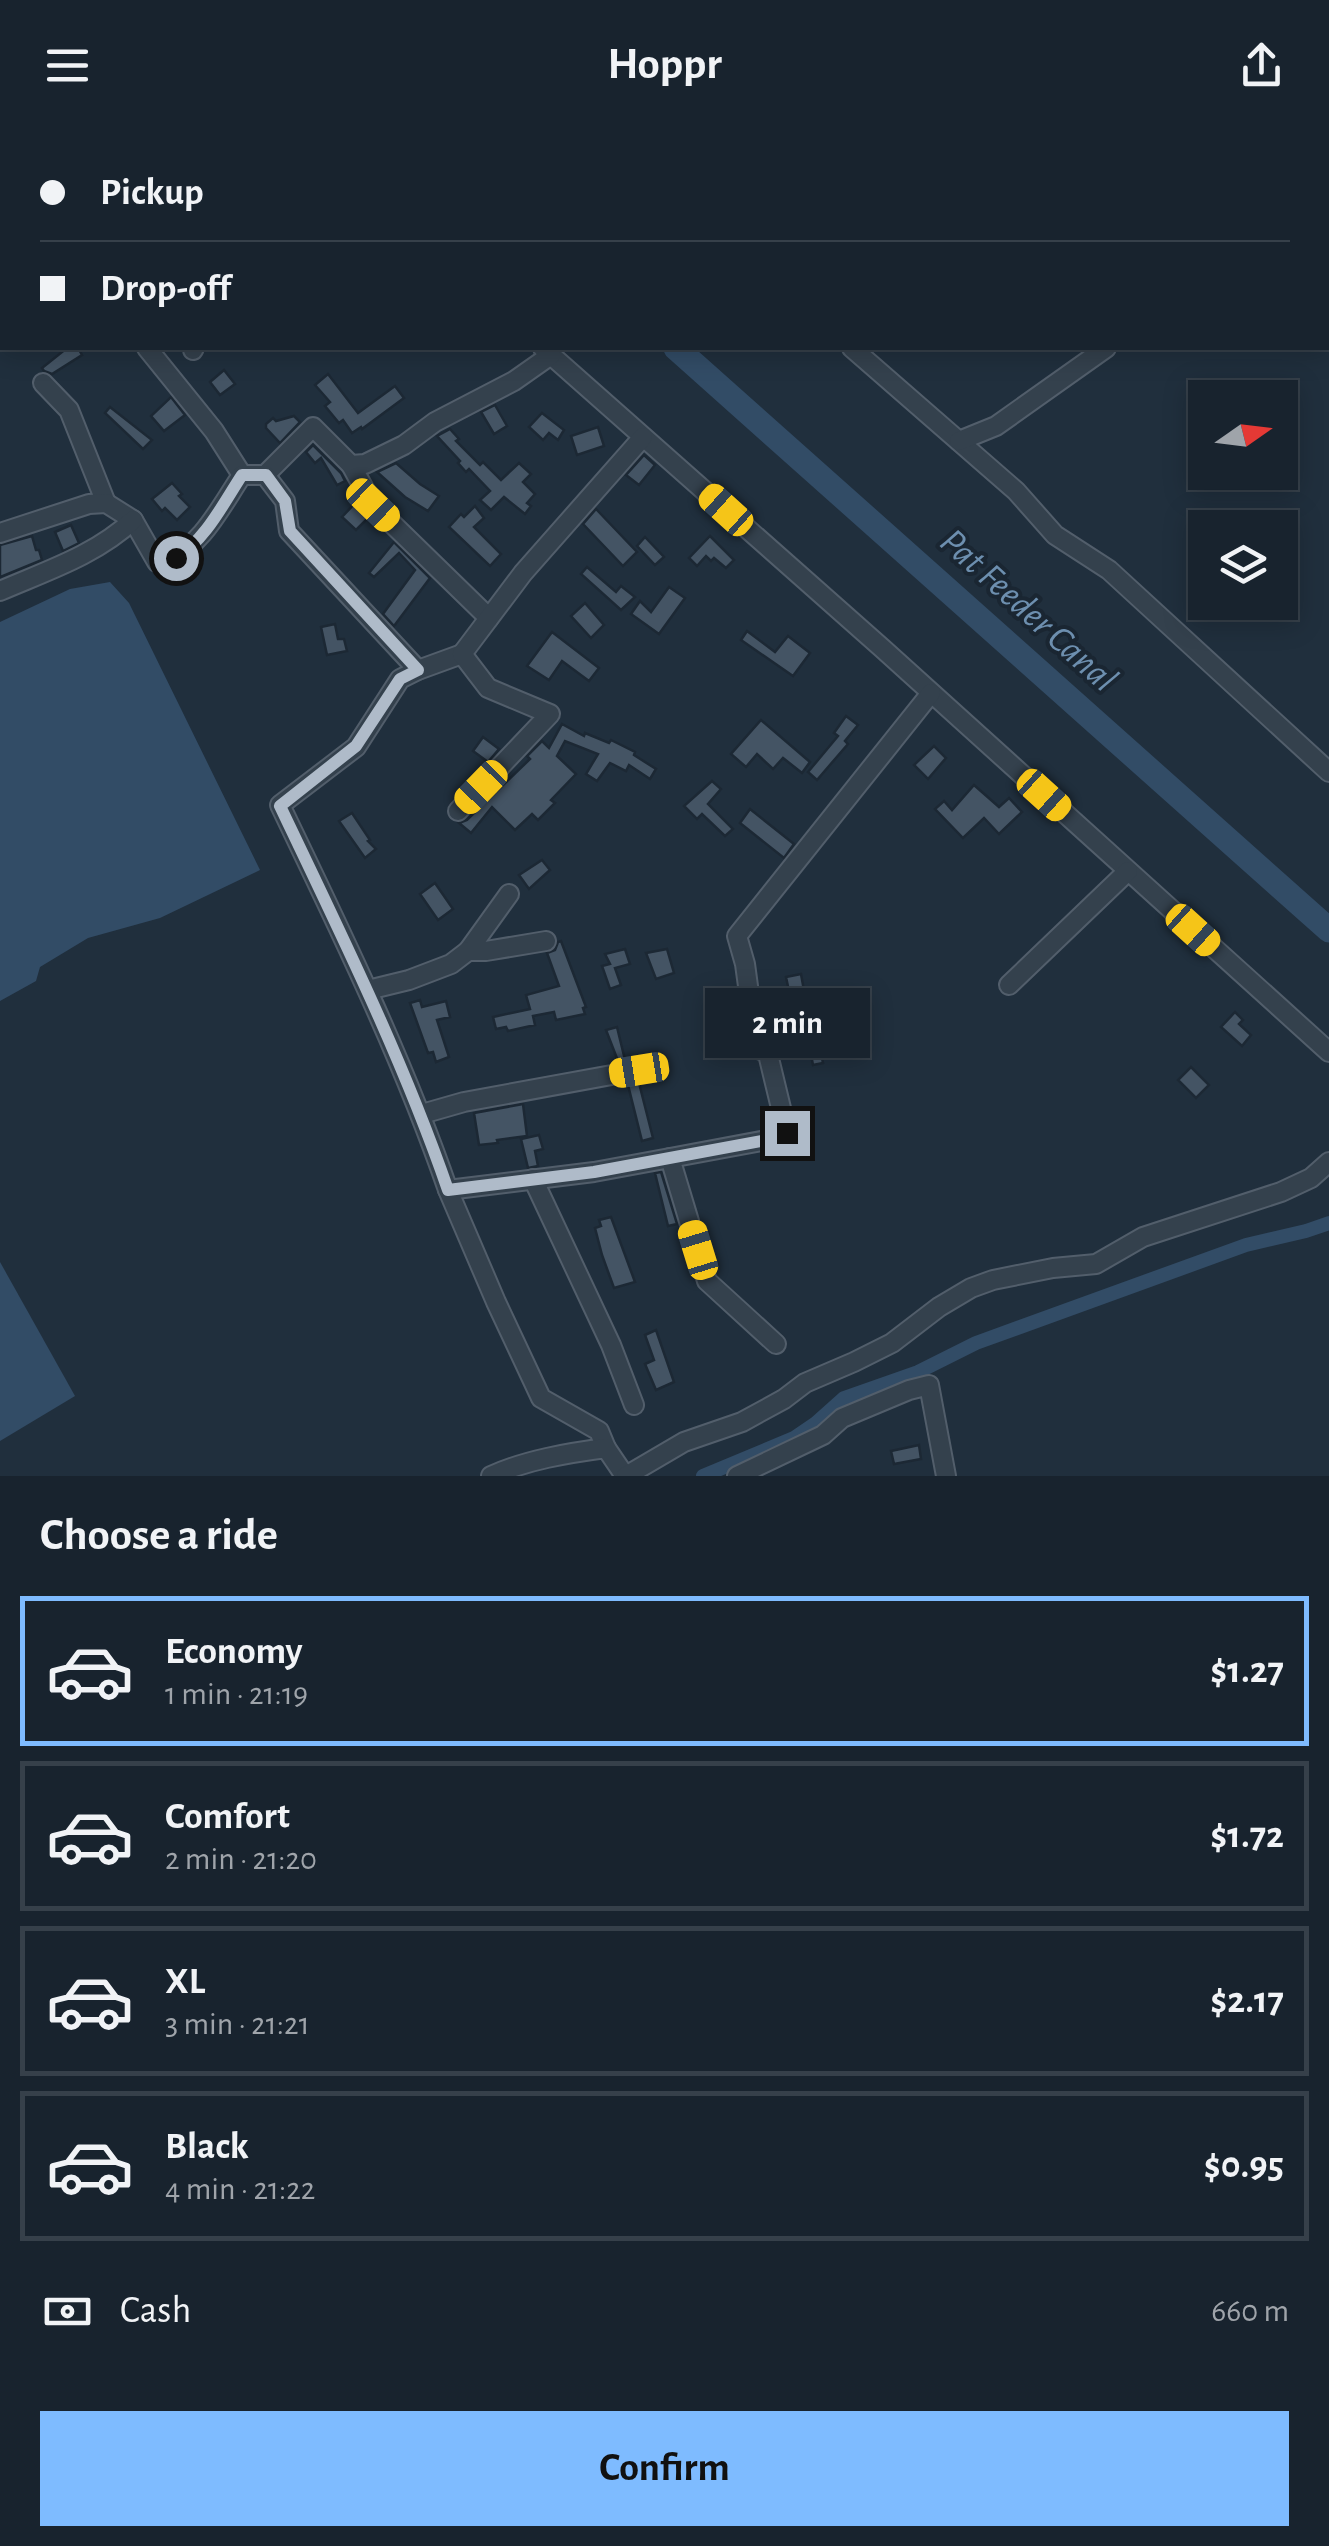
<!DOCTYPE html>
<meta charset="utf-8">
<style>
body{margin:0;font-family:"Alegreya Sans",sans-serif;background:#252f3a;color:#f1f3f6;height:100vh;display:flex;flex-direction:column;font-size:38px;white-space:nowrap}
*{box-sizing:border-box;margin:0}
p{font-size:32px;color:#9fa4aa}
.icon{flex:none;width:55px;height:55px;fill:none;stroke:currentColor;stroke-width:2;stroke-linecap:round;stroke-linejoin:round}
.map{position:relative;height:1346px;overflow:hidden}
.panel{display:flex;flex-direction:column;background:#18232e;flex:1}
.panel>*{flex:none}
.hud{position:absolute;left:0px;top:0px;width:1330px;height:220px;box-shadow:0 5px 25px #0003,0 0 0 2px #36404a;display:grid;align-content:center;height:220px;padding:0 40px;background:#18232e}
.needle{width:65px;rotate:76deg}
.fabs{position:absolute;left:1188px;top:250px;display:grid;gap:20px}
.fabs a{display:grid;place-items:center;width:110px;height:110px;border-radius:0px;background:#18232e;box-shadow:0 5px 25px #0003,0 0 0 2px #36404a;font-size:50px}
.end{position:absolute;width:45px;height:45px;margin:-22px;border:12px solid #afbbc9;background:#111;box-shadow:0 0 0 5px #111}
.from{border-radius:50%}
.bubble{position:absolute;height:70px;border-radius:0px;background:#18232e;box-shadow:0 5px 25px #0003,0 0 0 2px #36404a;font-size:32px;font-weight:600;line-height:70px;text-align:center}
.car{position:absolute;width:30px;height:60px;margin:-30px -15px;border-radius:12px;box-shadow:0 0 8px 2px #0007;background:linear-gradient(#f5c518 24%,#345 0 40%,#f5c518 0 76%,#345 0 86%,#f5c518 0)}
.hud b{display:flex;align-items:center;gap:35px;height:95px;font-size:38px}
.hud b+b{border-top:2px solid #36404a}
.hud i{width:25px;height:25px;background:#f1f3f6}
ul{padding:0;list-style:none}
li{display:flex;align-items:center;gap:30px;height:150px;margin:0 20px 15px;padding:0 20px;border:5px solid #36404a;border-radius:0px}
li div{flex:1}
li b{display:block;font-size:38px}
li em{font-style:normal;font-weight:600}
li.current{border-color:#7ebbff}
li>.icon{width:90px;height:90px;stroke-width:1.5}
h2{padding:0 40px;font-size:45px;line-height:120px}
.pay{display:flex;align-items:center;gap:25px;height:110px;padding:0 40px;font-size:38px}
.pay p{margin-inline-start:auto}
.primary-button{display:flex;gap:20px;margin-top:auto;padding:20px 40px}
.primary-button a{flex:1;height:115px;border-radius:0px;background:#7ebbff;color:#111;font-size:40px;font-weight:600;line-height:115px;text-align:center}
header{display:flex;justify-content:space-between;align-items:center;height:130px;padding:0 40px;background:#18232e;font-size:45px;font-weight:600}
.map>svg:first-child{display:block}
</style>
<header><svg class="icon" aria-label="menu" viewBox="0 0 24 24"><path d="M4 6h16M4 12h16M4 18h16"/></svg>Hoppr<svg class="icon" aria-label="share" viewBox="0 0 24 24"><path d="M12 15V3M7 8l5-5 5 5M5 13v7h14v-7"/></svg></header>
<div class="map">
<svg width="1329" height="1346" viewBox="0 0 1329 1346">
<rect width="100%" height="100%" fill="#202f3d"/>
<g fill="#324c66">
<polygon points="110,452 129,473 260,740 160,788 88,808 40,837 36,851 0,871 0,492 70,459"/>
<polygon points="0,1132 75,1266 0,1311"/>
</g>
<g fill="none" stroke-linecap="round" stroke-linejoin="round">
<polyline stroke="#324c66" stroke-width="14" points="703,1346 794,1308 816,1293 844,1268 918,1242 976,1213 1246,1115 1306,1101 1329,1093"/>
<g stroke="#324c66" stroke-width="25">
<polyline points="432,0 435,2"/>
<polyline points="676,218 1329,800"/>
</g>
</g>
<g fill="#445464" stroke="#1c2834" stroke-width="2.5">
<polygon points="67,218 78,218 82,225 52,244 44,241 42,238"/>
<polygon points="224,240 235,254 220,265 210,252"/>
<polygon points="328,244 358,283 395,256 404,268 362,299 361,297 352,303 343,290 339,293 325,276 330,272 315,255"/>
<polygon points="171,267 185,285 164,301 151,286"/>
<polygon points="495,275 507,296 494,304 481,282"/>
<polygon points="110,277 152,310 143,319 105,283"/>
<polygon points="542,283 564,300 558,310 549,303 543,310 529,297"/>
<polygon points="294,286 300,292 280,313 266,298 266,294 273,288 276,291"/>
<polygon points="598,297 604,316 577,325 571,306"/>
<polygon points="450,299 459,309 456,311 480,335 483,332 501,350 519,333 531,344 523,352 535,364 527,373 531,376 525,384 504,367 491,380 480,370 490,361 469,339 466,342 458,333 460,331 437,306"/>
<polygon points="313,315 341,343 345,351 337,355 321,328 315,333 306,322"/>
<polygon points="644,325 655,335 639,355 626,345"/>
<polygon points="396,333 420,354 439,366 428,381 405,367 377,342"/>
<polygon points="172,353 182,364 179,366 190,377 177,390 165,378 162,381 152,369"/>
<polygon points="357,371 368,388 356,400 342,387"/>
<polygon points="475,376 484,388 474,397 501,424 490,436 449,397 461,384 464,387"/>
<polygon points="596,379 637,422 623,436 583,394"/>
<polygon points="71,395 79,413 63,421 55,402"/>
<polygon points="32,406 36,420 39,420 42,430 0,447 0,415"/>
<polygon points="710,406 734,430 726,438 714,428 711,431 706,426 697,436 689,428"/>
<polygon points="645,407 664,427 655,435 637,416"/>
<polygon points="394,412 430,448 394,496 383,484 415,440 399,423 374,447 369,443"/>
<polygon points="587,437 616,462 621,456 635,467 621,480 581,444"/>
<polygon points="669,457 685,468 659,504 631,484 640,471 651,482"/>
<polygon points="585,473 604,495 591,508 571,486"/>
<polygon points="335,494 338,509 344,509 347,521 327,525 321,497"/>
<polygon points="747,501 775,522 788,506 810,523 793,546 741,510"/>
<polygon points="552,502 599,538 589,551 562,531 549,550 527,536"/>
<polygon points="846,586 858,595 845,611 848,614 817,650 808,642 838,606 834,603"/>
<polygon points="761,590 810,632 802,643 783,628 773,639 757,624 746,637 731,624"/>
<polygon points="562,594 584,606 585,603 609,613 611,610 635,622 634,625 656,639 650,649 629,635 626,641 610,633 597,651 586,644 598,624 565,611 557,626 576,644 551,670 555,673 538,690 532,684 515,700 492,677 471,703 459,693 467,690 530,629 527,626 542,611 549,618"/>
<polygon points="483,607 499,619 488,632 473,621"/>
<polygon points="934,616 946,628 928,649 914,635"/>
<polygon points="712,651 721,659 708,674 733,699 725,706 702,684 697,689 684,676"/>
<polygon points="974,655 999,677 1009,668 1022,682 999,704 984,688 963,708 935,679 944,671 952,680"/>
<polygon points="750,679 794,714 784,728 740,693"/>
<polygon points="352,683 370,710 368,711 376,719 365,728 339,691"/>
<polygon points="542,730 550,740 529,759 519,745"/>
<polygon points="435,753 453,779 438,790 420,764"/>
<polygon points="561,811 586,877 583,878 585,884 556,890 554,882 533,886 535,895 508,901 506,897 496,899 493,887 530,879 526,865 559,856 547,823 555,820 558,812"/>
<polygon points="625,819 630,834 615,838 621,855 610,859 602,836 610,834 605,824"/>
<polygon points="667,819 674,843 656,849 646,823"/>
<polygon points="801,844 809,888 795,890 786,847"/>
<polygon points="420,870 422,877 446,871 450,887 437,890 449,927 436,932 433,922 428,923 410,873"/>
<polygon points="1235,882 1243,890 1239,894 1251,905 1242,916 1221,897"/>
<polygon points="815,892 823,933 813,935 805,894"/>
<polygon points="617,897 625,930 618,931 606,900"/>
<polygon points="1191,937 1209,955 1196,968 1178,950"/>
<polygon points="639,953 653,1008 642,1011 628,955"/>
<polygon points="523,974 527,1006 497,1010 498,1013 479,1015 474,983"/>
<polygon points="539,1005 543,1019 535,1021 538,1036 528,1038 521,1009"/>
<polygon points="661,1042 677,1094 668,1096 655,1043"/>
<polygon points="611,1087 635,1152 614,1158 602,1125 595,1098 601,1096 599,1090"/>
<polygon points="656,1200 674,1252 656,1260 645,1234 654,1230 645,1205"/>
<polygon points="919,1315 921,1329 894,1334 891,1321"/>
</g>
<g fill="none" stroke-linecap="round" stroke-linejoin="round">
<g stroke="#525e6b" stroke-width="22">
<g id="minor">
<polyline points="301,0 304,2"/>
<polyline points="604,0 606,2"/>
<polyline points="63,2 65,0"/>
<polyline points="1055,2 1058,0"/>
<polyline points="1199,2 1203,0"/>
<polyline points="0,50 2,48"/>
<polyline points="1328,77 1329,76"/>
<polyline points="147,218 214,301 242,345"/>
<polyline points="543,218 882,518 1329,922"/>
<polyline points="852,218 1016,361 1055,405 1109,440 1329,642"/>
<polyline points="193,220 194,218"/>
<polyline points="43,253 69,280 106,373"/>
<polyline points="959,311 996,296 1106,218"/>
<polyline points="351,335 373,375 489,488"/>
<polyline points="242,345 265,345 313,297 351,335 365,334 404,315 435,292 514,251 551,225"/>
<polyline points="265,345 285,371 289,401 418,540"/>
<path d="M0,403L89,374L106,373L133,390L157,432L164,433C202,416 220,378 242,345"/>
<path d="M0,461C46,441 96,425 133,390"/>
<path d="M462,524L418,540L400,549L356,617L280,675C341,802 402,927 448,1060L594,1042L670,1028L707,1151L776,1214"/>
<polyline points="458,681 550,584 488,558 462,524 523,443 643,307"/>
<polyline points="468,821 509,764"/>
<polyline points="1009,855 1128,741"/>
<polyline points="368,860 409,850 451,834 468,821 486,821 546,811"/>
<polyline points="422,984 464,972 639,940"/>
<polyline points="670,1028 783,1007 787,1003 767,920 761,920 756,915 745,834 737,806 931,563"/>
<polyline points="533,1049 611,1215 634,1275"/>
<polyline points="448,1060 496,1172 541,1268 599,1301 606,1318"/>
<path d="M491,1346C526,1330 568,1323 606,1318L625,1346"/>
<polyline points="626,1346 684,1312 742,1292 784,1269 805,1253 854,1232 892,1213 939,1177 971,1158 993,1150 1053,1138 1096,1134 1143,1107 1281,1062 1311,1048 1329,1032"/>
<polyline points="737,1346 823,1305 842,1288 909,1260 929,1255 946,1346"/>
</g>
</g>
<use href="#minor" stroke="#34414d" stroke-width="18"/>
</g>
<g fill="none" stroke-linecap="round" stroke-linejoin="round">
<path stroke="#afbbc9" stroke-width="12" d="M176,428C206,409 223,374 242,345H266L285,371L290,401L418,540L400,549L356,616L280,676C340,802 402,927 448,1060L594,1042L783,1007L787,1003"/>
</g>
<g text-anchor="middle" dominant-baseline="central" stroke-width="8" stroke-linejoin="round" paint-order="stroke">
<g font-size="38" font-style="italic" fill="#6d8faf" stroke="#1a2632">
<text transform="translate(1028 481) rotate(42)">Pat Feeder Canal</text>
</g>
</g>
</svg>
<div class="fabs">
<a><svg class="needle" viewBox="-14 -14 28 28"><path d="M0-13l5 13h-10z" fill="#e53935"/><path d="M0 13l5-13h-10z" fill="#9fa4aa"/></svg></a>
<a><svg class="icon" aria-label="layers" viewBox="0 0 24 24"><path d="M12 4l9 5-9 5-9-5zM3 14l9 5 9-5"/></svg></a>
</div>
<i class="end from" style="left:176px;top:428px"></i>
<i class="end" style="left:787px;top:1003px"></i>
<div class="bubble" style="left:705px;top:858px;width:165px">2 min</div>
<i class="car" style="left:373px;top:375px;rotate:134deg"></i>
<i class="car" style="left:726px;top:380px;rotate:312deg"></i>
<i class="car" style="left:481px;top:657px;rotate:224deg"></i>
<i class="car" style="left:1044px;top:665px;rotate:132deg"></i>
<i class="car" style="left:1193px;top:800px;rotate:132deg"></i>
<i class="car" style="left:639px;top:940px;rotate:261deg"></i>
<i class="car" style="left:698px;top:1120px;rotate:343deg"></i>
<div class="hud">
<b><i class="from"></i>Pickup</b>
<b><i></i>Drop-off</b>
</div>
</div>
<section class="panel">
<h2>Choose a ride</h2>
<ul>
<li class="current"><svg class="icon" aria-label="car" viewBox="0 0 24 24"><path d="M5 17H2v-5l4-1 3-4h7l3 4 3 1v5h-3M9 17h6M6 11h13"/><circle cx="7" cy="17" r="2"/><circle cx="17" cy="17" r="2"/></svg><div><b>Economy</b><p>1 min · 21:19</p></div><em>$1.27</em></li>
<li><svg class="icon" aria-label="car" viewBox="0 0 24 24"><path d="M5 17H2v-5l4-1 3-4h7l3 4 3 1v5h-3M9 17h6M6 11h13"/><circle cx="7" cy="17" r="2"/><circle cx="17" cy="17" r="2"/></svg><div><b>Comfort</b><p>2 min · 21:20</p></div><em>$1.72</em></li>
<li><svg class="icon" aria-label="car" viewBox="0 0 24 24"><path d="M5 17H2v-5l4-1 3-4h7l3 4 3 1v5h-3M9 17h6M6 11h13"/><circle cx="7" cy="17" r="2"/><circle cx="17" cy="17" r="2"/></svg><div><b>XL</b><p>3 min · 21:21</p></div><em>$2.17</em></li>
<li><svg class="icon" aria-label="car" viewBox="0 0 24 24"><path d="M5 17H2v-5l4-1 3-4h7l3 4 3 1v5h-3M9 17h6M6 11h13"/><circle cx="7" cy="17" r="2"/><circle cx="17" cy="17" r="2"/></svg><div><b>Black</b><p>4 min · 21:22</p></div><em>$0.95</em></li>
</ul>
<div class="pay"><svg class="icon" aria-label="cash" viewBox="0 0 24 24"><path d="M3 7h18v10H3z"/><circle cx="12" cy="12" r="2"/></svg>Cash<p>660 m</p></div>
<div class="primary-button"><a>Confirm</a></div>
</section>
